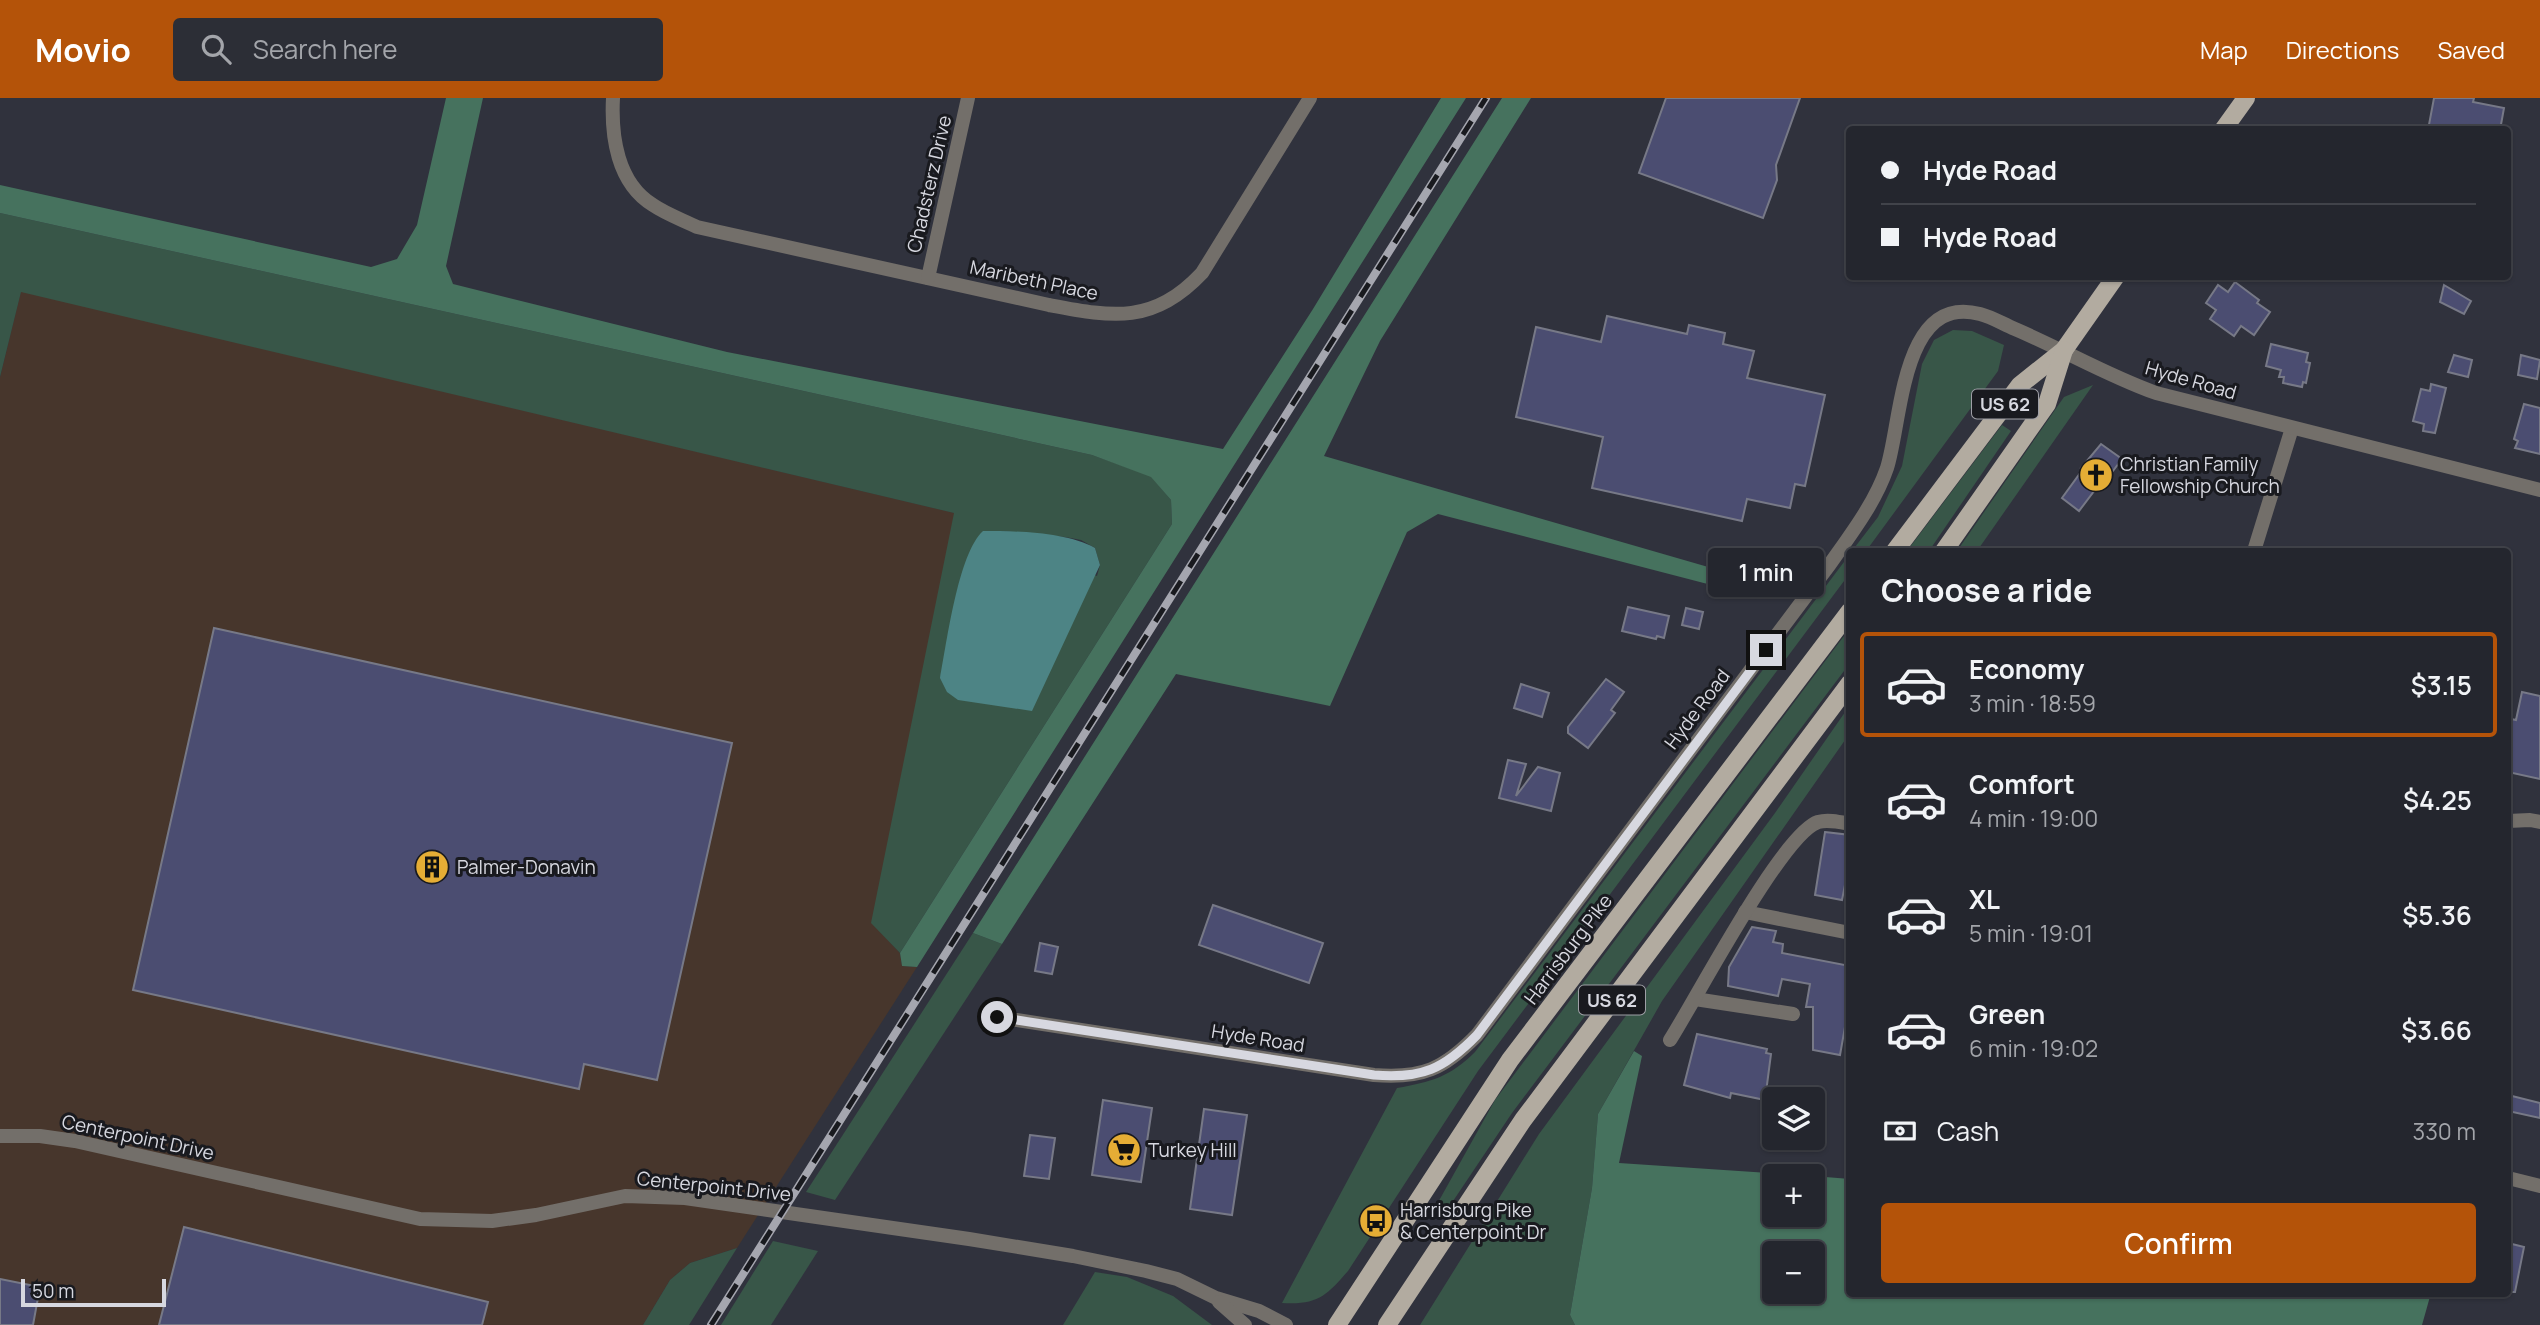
<!DOCTYPE html>
<meta charset="utf-8">
<style>
body{margin:0;font-family:Manrope,sans-serif;background:#2c2e36;color:#f1f3f6;height:100vh;display:flex;flex-direction:column;font-size:26px;white-space:nowrap}
*{box-sizing:border-box;margin:0}
p{font-size:23px;color:#a3a5aa}
.icon{flex:none;width:38px;height:38px;fill:none;stroke:currentColor;stroke-width:2;stroke-linecap:round;stroke-linejoin:round}
.map{position:relative;flex:1;overflow:hidden}
.sheet{position:absolute;left:1846px;top:450px;width:665px;height:749px;display:flex;flex-direction:column;background:#24262e;border-radius:7px;box-shadow:0 2px 5px #0004,0 0 0 2px #41434a}
.sheet>*{flex:none}
.top-card{position:absolute;left:1846px;top:28px;width:665px;height:154px;border-radius:7px;box-shadow:0 2px 5px #0004,0 0 0 2px #41434a;display:grid;align-content:center;height:154px;padding:0 35px;background:#24262e}
.buttons{position:absolute;left:1762px;top:989px;display:grid;gap:14px}
.buttons a{display:grid;place-items:center;width:63px;height:63px;border-radius:7px;background:#24262e;box-shadow:0 2px 5px #0004,0 0 0 2px #41434a;font-size:35px}
.scale{position:absolute;left:21px;bottom:18px;width:145px;box-sizing:border-box;padding-left:7px;border:4px solid #d7d8e0;border-top:0;font-size:19px;line-height:24px;white-space:nowrap;color:#d7d8e0;-webkit-text-stroke:5px #191a1f;paint-order:stroke}
.end{position:absolute;width:32px;height:32px;margin:-16px;border:9px solid #d7d8e0;background:#111;box-shadow:0 0 0 4px #111}
.from{border-radius:50%}
.bubble{position:absolute;height:49px;border-radius:7px;background:#24262e;box-shadow:0 2px 5px #0004,0 0 0 2px #41434a;font-size:23px;font-weight:600;line-height:49px;text-align:center}
.top-card b{display:flex;align-items:center;gap:24px;height:66px;font-size:26px}
.top-card b+b{border-top:2px solid #41434a}
.top-card i{width:18px;height:18px;background:#f1f3f6}
ul{padding:0;list-style:none}
li{display:flex;align-items:center;gap:21px;height:105px;margin:0 14px 10px;padding:0 21px;border:4px solid transparent;border-radius:7px}
li div{flex:1}
li b{display:block;font-size:26px}
li em{font-style:normal;font-weight:600}
li.on{border-color:#b45309}
li>.icon{width:63px;height:63px;stroke-width:1.5}
h2{padding:0 35px;font-size:32px;line-height:84px}
.pay{display:flex;align-items:center;gap:18px;height:77px;padding:0 35px;font-size:26px}
.pay p{margin-inline-start:auto}
.button{display:flex;gap:14px;margin-top:auto;padding:14px 35px}
.button a{flex:1;height:80px;border-radius:7px;background:#b45309;color:#fff;font-size:28px;font-weight:600;line-height:80px;text-align:center}
header{display:flex;align-items:center;gap:42px;box-sizing:border-box;height:98px;padding:0 35px;background:#b45309;color:#fff}
header strong{font-size:33px}
nav{display:flex;gap:38px;margin-inline-start:auto;font-size:24px}
.search{width:490px;height:63px;background:#2c2e36;display:flex;align-items:center;gap:18px;box-sizing:border-box;padding:0 24px;border-radius:7px;color:#a3a5aa;font-size:26px}
.map>svg:first-child{display:block}
</style>
<header>
<strong>Movio</strong>
<div class="search"><svg class="icon" aria-label="search" viewBox="0 0 24 24"><circle cx="10" cy="10" r="6"/><path d="M15 15l6 6"/></svg>Search here</div>
<nav><a>Map</a><a>Directions</a><a>Saved</a></nav>
</header>
<div class="map">
<svg width="2540" height="1227" viewBox="0 0 2540 1227">
<rect width="100%" height="100%" fill="#30323d"/>
<polygon fill="#47362c" points="21,193 955,415 872,825 900,855 902,868 917,869 737,1150 690,1165 670,1182 643,1227 0,1227 0,279"/>
<g fill="#385648" fill-rule="evenodd">
<path d="M0,115L1092,357L1151,378L1171,402L1172,426L900,855L871,825L954,415L21,194L0,279ZM1000,433L1065,439L1081,442L1095,450L1100,467L1097,478Z"/>
<polygon points="1953,232 1972,233 2004,247 1998,273 1866,453 1852,453 1878,419 1902,368 1922,266 1934,242"/>
<polygon points="2093,287 1977,453 1957,453 2064,299"/>
<polygon points="2002,327 2011,333 1929,453 1907,453"/>
<path d="M1850,456V475L1478,973L1348,1173C1326,1198 1318,1207 1282,1205L1397,990C1431,984 1450,979 1475,954Z"/>
<polygon points="1850,530 1850,565 1512,1015 1441,1121 1431,1117 1495,1002"/>
<polygon points="1850,607 1850,635 1662,903 1598,1016 1592,1090 1570,1217 1575,1227 1420,1227 1539,1036 1775,715"/>
<polygon points="973,835 1002,846 835,1102 806,1094"/>
<polygon points="773,1143 818,1153 771,1227 721,1227"/>
<polygon points="737,1150 689,1227 643,1227 670,1182 690,1165"/>
<polygon points="1095,1174 1127,1179 1173,1198 1212,1227 1063,1227"/>
</g>
<g fill="#46725e" fill-rule="evenodd">
<polygon points="446,0 483,0 446,168 453,186 727,254 1223,351 1313,211 1441,0 1466,0 917,869 902,868 900,855 1172,426 1171,402 1151,379 1092,357 0,115 0,87 371,169 397,161 417,127"/>
<polygon points="1502,0 1531,0 1380,243 1324,358 1767,486 1746,496 1438,416 1407,434 1330,608 1176,576 1002,846 973,835"/>
<path d="M1634,953L1642,958L1619,1065L1812,1078H1774V1116H1813V1078L1850,1081V1195H2431L2422,1227H1575L1570,1217L1592,1090L1598,1016ZM1774,1155H1813V1194H1774Z"/>
</g>
<path fill="#4d8485" d="M983,433C1017,433 1066,434 1095,450L1100,467L1032,613L958,602L947,594L940,580C947,544 958,456 983,433Z"/>
<g fill="#4b4d71" stroke="#777987" stroke-width="2">
<polygon points="1666,0 1800,0 1776,67 1777,82 1763,120 1639,75"/>
<polygon points="2434,0 2474,0 2473,4 2504,10 2500,32 2428,32"/>
<polygon points="2235,184 2259,202 2257,205 2270,214 2254,237 2241,228 2234,238 2210,221 2216,212 2206,205 2218,187 2228,194"/>
<polygon points="2444,187 2471,203 2464,216 2440,204"/>
<polygon points="1607,218 1687,236 1689,227 1725,235 1723,246 1754,253 1747,280 1825,297 1805,388 1795,386 1790,410 1747,401 1742,423 1592,390 1603,339 1516,319 1536,229 1601,244"/>
<polygon points="2271,246 2308,255 2306,264 2310,265 2306,285 2303,284 2302,289 2283,285 2284,279 2279,279 2281,272 2266,268"/>
<polygon points="2454,257 2472,262 2468,279 2448,274"/>
<polygon points="2521,257 2540,262 2537,281 2518,277"/>
<polygon points="2431,286 2446,290 2435,335 2423,333 2424,326 2413,323 2421,291 2430,293"/>
<polygon points="2524,306 2540,310 2540,356 2515,350 2518,343 2514,341"/>
<polygon points="2101,346 2122,361 2103,386 2101,384 2079,413 2062,400 2083,371 2081,370"/>
<polygon points="1628,509 1669,518 1664,540 1657,538 1656,541 1622,533"/>
<polygon points="1686,510 1703,514 1699,531 1682,527"/>
<polygon points="214,530 732,645 657,982 584,966 579,991 133,892"/>
<polygon points="1606,581 1624,594 1611,612 1615,615 1588,650 1568,635 1568,629"/>
<polygon points="1521,586 1549,595 1542,619 1514,610"/>
<polygon points="2522,594 2540,598 2540,681 2508,674 2508,633 2511,621 2516,622"/>
<polygon points="1508,662 1526,666 1516,698 1538,669 1560,675 1551,713 1499,700"/>
<polygon points="1825,734 1850,737 1850,762 1842,802 1815,797"/>
<polygon points="1213,807 1323,845 1309,885 1199,847"/>
<polygon points="1752,829 1776,833 1773,844 1783,846 1782,855 1850,868 1850,901 1840,957 1813,952 1813,909 1806,909 1810,886 1782,881 1778,898 1728,888 1729,869"/>
<polygon points="1040,845 1058,849 1052,876 1035,873"/>
<polygon points="1697,936 1767,951 1766,955 1771,956 1765,1002 1731,995 1730,1000 1684,987"/>
<polygon points="2508,997 2540,1005 2540,1020 2508,1013"/>
<polygon points="1103,1002 1152,1010 1141,1084 1092,1077"/>
<polygon points="1204,1011 1247,1017 1232,1117 1190,1111"/>
<polygon points="1030,1037 1055,1040 1049,1081 1024,1078"/>
<polygon points="184,1129 488,1204 482,1227 159,1227"/>
<polygon points="2508,1145 2524,1149 2515,1194 2508,1194"/>
<polygon points="0,1181 40,1189 33,1227 0,1227"/>
</g>
<g fill="none" stroke-linecap="round" stroke-linejoin="round">
<g stroke="#736f6a" stroke-width="14">
<path d="M613,0C611,38 617,85 653,107C666,116 683,122 697,129L1049,207C1113,219 1153,227 1202,175L1310,0"/>
<polyline points="928,180 968,0"/>
<polyline points="2254,453 2292,330"/>
<polyline points="2508,723 2530,722 2540,724"/>
<polyline points="1745,814 1850,835"/>
<polyline points="1695,901 1793,916"/>
<path d="M997,919L1374,977C1422,981 1444,971 1477,937L1830,466C1851,436 1875,405 1887,370C1902,323 1901,195 1980,216C1992,219 2003,226 2015,231C2062,251 2108,278 2156,295L2540,392"/>
<path d="M1670,942C1695,903 1782,736 1818,724C1828,721 1840,724 1850,726"/>
<polyline points="0,1038 40,1038 75,1043 420,1121 492,1123 536,1117 625,1098 685,1100 969,1141 1073,1158 1146,1173 1177,1181 1216,1200 1259,1213 1286,1227"/>
<polyline points="2508,1080 2540,1088"/>
<polyline points="1219,1204 1245,1227"/>
</g>
<g stroke="#b2aba0" stroke-width="18">
<polyline points="2223,32 2246,0"/>
<polyline points="1895,453 2020,287 2064,252 2116,178"/>
<polyline points="1944,453 2047,306 2064,252"/>
<polyline points="1337,1227 1510,962 1850,513"/>
<polyline points="1387,1227 1523,1022 1850,585"/>
</g>
<g stroke="#a5a6af" stroke-width="8">
<polyline id="rail" points="711,1227 1486,0"/>
</g>
<use href="#rail" stroke="#191a1f" stroke-width="5" stroke-dasharray="16" stroke-linecap="butt"/>
</g>
<g fill="none" stroke-linecap="round" stroke-linejoin="round">
<path stroke="#d7d8e0" stroke-width="9" d="M997,919L1374,977C1422,981 1444,971 1477,937L1766,552"/>
</g>
<defs>
<g id="church-disc" transform="scale(1.75)"><circle r="9.5" fill="#e5ad35" stroke="#191a1f"/><path d="M-1.2-6h2.4v3.5h3.3v2.4h-3.3V6h-2.4V-.1h-3.3v-2.4h3.3Z" fill="#111"/></g>
<g id="building-disc" transform="scale(1.75)"><circle r="9.5" fill="#e5ad35" stroke="#191a1f"/><path d="M-4-6H4V6H1V3H-1V6H-4ZM-2.5-4.3h1.7v1.8h-1.7ZM.8-4.3h1.7v1.8H.8ZM-2.5-1h1.7V.8h-1.7ZM.8-1h1.7V.8H.8Z" fill="#111"/></g>
<g id="supermarket-disc" transform="scale(1.75)"><circle r="9.5" fill="#e5ad35" stroke="#191a1f"/><path d="M-6-5.5h2.5l.6 2H6L4.5 2H-2.5L-4.4-4H-6ZM-1.5 3.2a1.3 1.3 0 1 0 .1 0ZM3 3.2a1.3 1.3 0 1 0 .1 0Z" fill="#111"/></g>
<g id="bus-disc" transform="scale(1.75)"><circle r="9.5" fill="#e5ad35" stroke="#191a1f"/><path d="M-5-6H5V4H4V6H2V4H-2V6H-4V4H-5ZM-3.5-4V0h7V-4ZM-3.5 1.2v1.5H-2V1.2ZM2 1.2v1.5H3.5V1.2Z" fill="#111"/></g>
</defs>
<g fill-rule="evenodd">
<use href="#church-disc" x="2096" y="377"/>
<use href="#building-disc" x="432" y="769"/>
<use href="#supermarket-disc" x="1124" y="1052"/>
<use href="#bus-disc" x="1376" y="1123"/>
</g>
<g text-anchor="middle" dominant-baseline="central" stroke-width="6" stroke-linejoin="round" paint-order="stroke">
<g fill="#191a1f" stroke="#9e9fa6" stroke-width="2">
<rect x="1972" y="291.5" width="66" height="29" rx="5"/>
<rect x="1579" y="887.5" width="66" height="29" rx="5"/>
</g>
<g font-size="18" font-weight="bold" fill="#d7d8e0">
<text x="2005" y="306">US 62</text>
<text x="1612" y="902">US 62</text>
</g>
<g font-size="19" fill="#d7d8e0" stroke="#191a1f">
<text transform="translate(929 86) rotate(-77)">Chadsterz Drive</text>
<text transform="translate(1034 182) rotate(12)">Maribeth Place</text>
<text transform="translate(2191 282) rotate(16)">Hyde Road</text>
<text transform="translate(1697 611) rotate(-53)">Hyde Road</text>
<text transform="translate(1568 851) rotate(-53)">Harrisburg Pike</text>
<text transform="translate(1258 940) rotate(9)">Hyde Road</text>
<text transform="translate(138 1039) rotate(12)">Centerpoint Drive</text>
<text transform="translate(714 1088) rotate(6)">Centerpoint Drive</text>
</g>
<g font-size="19" fill="#d7d8e0" stroke="#191a1f" text-anchor="start">
<text x="2120" y="366">Christian Family<tspan x="2120" dy="22">Fellowship Church</tspan></text>
<text x="457" y="769">Palmer-Donavin</text>
<text x="1148" y="1052">Turkey Hill</text>
<text x="1400" y="1112">Harrisburg Pike<tspan x="1400" dy="22">&amp; Centerpoint Dr</tspan></text>
</g>
</g>
</svg>
<div class="buttons">
<a><svg class="icon" aria-label="layers" viewBox="0 0 24 24"><path d="M12 4l9 5-9 5-9-5zM3 14l9 5 9-5"/></svg></a>
<a>+</a>
<a>−</a>
</div>
<div class="scale">50 m</div>
<i class="end from" style="left:997px;top:919px"></i>
<i class="end" style="left:1766px;top:552px"></i>
<div class="bubble" style="left:1708px;top:450px;width:116px">1 min</div>
<div class="top-card">
<b><i class="from"></i>Hyde Road</b>
<b><i></i>Hyde Road</b>
</div>
<section class="sheet">
<h2>Choose a ride</h2>
<ul>
<li class="on"><svg class="icon" aria-label="car" viewBox="0 0 24 24"><path d="M5 17H2v-5l4-1 3-4h7l3 4 3 1v5h-3M9 17h6M6 11h13"/><circle cx="7" cy="17" r="2"/><circle cx="17" cy="17" r="2"/></svg><div><b>Economy</b><p>3 min · 18:59</p></div><em>$3.15</em></li>
<li><svg class="icon" aria-label="car" viewBox="0 0 24 24"><path d="M5 17H2v-5l4-1 3-4h7l3 4 3 1v5h-3M9 17h6M6 11h13"/><circle cx="7" cy="17" r="2"/><circle cx="17" cy="17" r="2"/></svg><div><b>Comfort</b><p>4 min · 19:00</p></div><em>$4.25</em></li>
<li><svg class="icon" aria-label="car" viewBox="0 0 24 24"><path d="M5 17H2v-5l4-1 3-4h7l3 4 3 1v5h-3M9 17h6M6 11h13"/><circle cx="7" cy="17" r="2"/><circle cx="17" cy="17" r="2"/></svg><div><b>XL</b><p>5 min · 19:01</p></div><em>$5.36</em></li>
<li><svg class="icon" aria-label="car" viewBox="0 0 24 24"><path d="M5 17H2v-5l4-1 3-4h7l3 4 3 1v5h-3M9 17h6M6 11h13"/><circle cx="7" cy="17" r="2"/><circle cx="17" cy="17" r="2"/></svg><div><b>Green</b><p>6 min · 19:02</p></div><em>$3.66</em></li>
</ul>
<div class="pay"><svg class="icon" aria-label="cash" viewBox="0 0 24 24"><path d="M3 7h18v10H3z"/><circle cx="12" cy="12" r="2"/></svg>Cash<p>330 m</p></div>
<div class="button"><a>Confirm</a></div>
</section>
</div>
